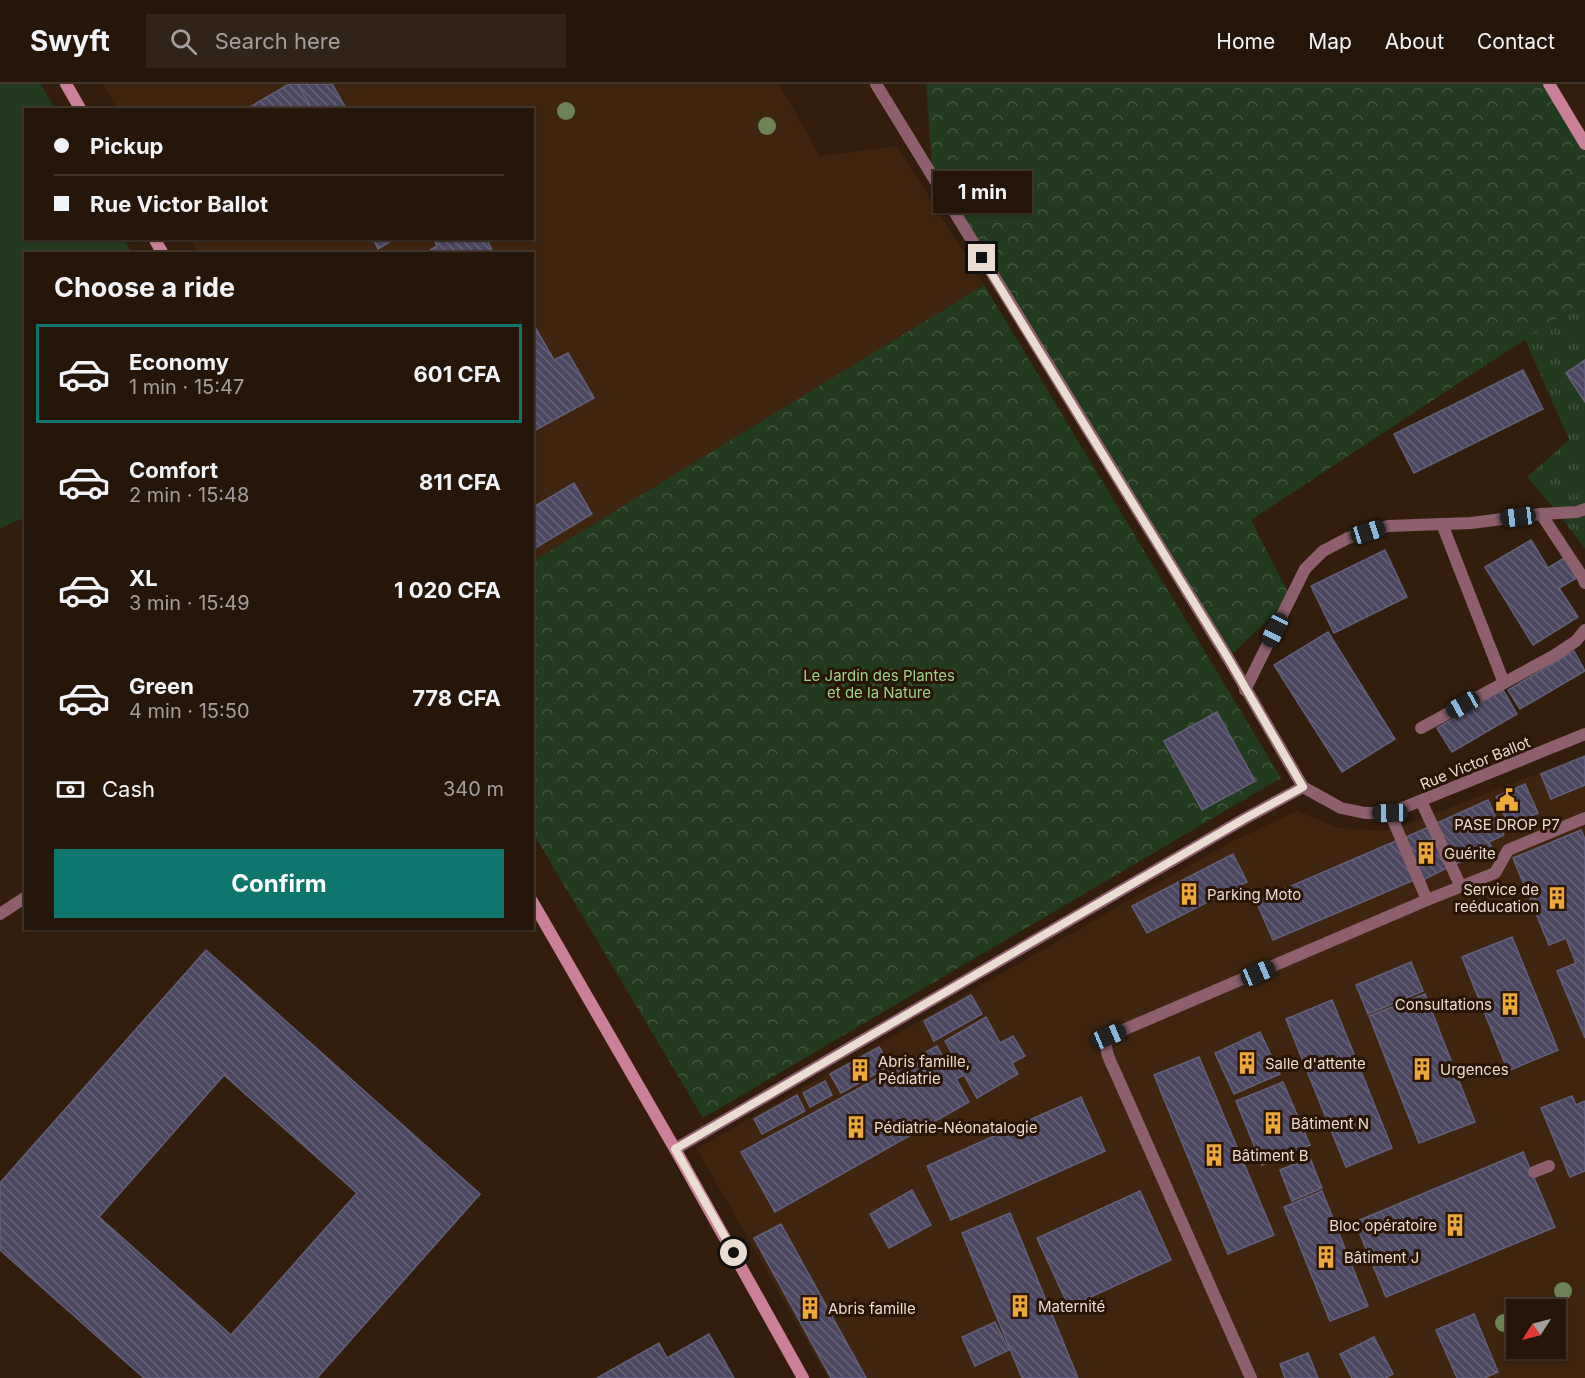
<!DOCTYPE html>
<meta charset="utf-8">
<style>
body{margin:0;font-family:Inter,sans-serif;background:#322318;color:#f1f3f6;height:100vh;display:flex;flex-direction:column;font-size:22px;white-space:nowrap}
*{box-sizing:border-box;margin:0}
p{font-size:20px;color:#a49f9c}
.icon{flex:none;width:33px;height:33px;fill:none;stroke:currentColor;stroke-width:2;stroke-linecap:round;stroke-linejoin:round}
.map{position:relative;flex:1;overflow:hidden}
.details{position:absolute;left:24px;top:168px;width:510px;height:678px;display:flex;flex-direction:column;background:#26160a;border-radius:0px;box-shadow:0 2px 4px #0004,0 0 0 2px #42352b}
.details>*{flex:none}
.top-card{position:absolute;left:24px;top:24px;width:510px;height:132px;border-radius:0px;box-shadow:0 2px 4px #0004,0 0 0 2px #42352b;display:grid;align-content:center;height:132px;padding:0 30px;background:#26160a}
.needle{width:39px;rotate:234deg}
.tools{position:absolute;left:1506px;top:1215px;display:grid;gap:12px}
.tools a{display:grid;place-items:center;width:60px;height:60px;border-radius:0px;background:#26160a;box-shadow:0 2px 4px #0004,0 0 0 2px #42352b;font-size:30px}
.end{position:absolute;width:27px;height:27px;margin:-14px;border:8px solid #eadcd1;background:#111;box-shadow:0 0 0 3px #111}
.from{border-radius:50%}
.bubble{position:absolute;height:42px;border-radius:0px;background:#26160a;box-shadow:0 2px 4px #0004,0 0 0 2px #42352b;font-size:20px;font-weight:700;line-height:42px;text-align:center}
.car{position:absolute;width:18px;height:36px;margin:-18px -9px;border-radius:8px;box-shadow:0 0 4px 2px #0007;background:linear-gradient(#222 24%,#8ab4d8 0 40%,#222 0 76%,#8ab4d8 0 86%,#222 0)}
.top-card b{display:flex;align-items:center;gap:21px;height:57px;font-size:22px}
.top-card b+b{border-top:2px solid #42352b}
.top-card i{width:15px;height:15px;background:#f1f3f6}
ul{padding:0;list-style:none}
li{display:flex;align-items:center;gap:18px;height:99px;margin:0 12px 9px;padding:0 18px;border:3px solid transparent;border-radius:0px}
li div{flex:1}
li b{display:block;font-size:22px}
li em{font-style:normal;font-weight:700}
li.selected{border-color:#0f766e}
li>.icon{width:54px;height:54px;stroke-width:1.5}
h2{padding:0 30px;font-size:27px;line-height:72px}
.pay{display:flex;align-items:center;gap:15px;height:66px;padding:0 30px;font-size:22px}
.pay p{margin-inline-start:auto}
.button{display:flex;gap:12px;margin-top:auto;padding:12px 30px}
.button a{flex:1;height:69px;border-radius:0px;background:#0f766e;color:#fff;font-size:24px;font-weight:700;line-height:69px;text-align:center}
header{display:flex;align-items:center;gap:36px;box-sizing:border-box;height:84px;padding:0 30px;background:#26160a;border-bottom:2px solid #42352b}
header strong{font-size:28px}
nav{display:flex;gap:33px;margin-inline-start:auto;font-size:21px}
.search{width:420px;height:54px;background:#322318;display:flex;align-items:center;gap:15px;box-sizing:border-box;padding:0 21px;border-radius:0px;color:#a49f9c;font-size:22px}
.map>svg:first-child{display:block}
</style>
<header>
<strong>Swyft</strong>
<div class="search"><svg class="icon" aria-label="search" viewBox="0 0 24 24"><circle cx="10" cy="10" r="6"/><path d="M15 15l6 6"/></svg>Search here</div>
<nav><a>Home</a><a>Map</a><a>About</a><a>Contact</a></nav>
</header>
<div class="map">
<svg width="1585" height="1294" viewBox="0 0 1585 1294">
<defs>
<pattern id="grass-tufts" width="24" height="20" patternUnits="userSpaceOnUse" patternTransform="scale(1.5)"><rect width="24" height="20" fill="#223a1d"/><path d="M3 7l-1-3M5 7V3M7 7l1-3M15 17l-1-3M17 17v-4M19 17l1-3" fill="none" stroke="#42563d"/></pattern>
<pattern id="forest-crowns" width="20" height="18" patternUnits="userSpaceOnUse" patternTransform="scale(1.5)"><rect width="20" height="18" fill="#223a1d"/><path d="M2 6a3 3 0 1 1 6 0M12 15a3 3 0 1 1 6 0" fill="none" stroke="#42563d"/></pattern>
<pattern id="building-back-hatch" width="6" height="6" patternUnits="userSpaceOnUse" patternTransform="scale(1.5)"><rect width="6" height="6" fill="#4c4761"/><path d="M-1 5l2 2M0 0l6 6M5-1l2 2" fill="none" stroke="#666177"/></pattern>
</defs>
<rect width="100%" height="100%" fill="#331e0d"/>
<g fill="#3f250f" fill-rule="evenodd">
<polygon points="103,0 779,0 820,72 897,62 984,201 533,478 532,170 199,170 190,155 532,154 532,26 117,25"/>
<path d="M1585,671V1294H828L697,1065L1229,759L1297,727L1339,744L1386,747L1411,739ZM1516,1226H1556V1264H1516Z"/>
</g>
<polygon fill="url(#grass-tufts)" points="1585,216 1585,465 1558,429 1527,393 1569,356 1525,255"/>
<g fill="url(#forest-crowns)">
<polygon points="926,0 1549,0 1585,60 1585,216 1251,436 1291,514 1228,574 933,94"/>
<polygon points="984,201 1281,694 703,1034 533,749 532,478"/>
</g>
<polygon fill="#223a1d" points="0,0 41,0 55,25 26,26 26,154 124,155 132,169 26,170 25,433 0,445"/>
<g fill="url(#building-back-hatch)" stroke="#635f7a" stroke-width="1.5" fill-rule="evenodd">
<polygon points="289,0 298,0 313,26 245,26"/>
<polygon points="300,0 332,0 347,26 313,26 298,1"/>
<polygon points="373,154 396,154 378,165"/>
<polygon points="433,154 486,154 494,170 432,170 430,166 437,162"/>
<polygon points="532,238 554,276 568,269 594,314 532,348"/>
<polygon points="1585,276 1585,318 1566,289"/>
<polygon points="1523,286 1543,325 1414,389 1394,350"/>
<polygon points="574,399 592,430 532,466 532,424"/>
<polygon points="1531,456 1548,484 1564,474 1577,494 1559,504 1578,533 1533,561 1485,483"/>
<polygon points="1385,466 1407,513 1334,549 1311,502"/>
<polygon points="1328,548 1395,655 1342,688 1274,581"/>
<polygon points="1574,567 1585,587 1520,625 1508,606"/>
<polygon points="1503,606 1517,630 1452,668 1437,644"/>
<polygon points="1217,628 1255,697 1202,726 1164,657"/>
<polygon points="1585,672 1585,701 1551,715 1541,690"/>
<polygon points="1525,700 1538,729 1509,742 1496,713"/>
<polygon points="1488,716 1504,751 1489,758 1492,764 1453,781 1435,740"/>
<polygon points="1429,743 1447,784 1423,796 1404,754"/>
<polygon points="1581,746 1585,755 1585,954 1557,887 1576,879 1566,854 1549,861 1513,774"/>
<polygon points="1398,756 1414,796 1273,856 1256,817"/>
<polygon points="1233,770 1247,798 1147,849 1132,822"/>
<polygon points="1512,853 1558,966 1508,987 1462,873"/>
<path d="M206,866L480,1110L317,1294H144L0,1166V1099ZM224,991L357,1109L231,1251L99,1133Z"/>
<polygon points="1411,878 1423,907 1368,930 1356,901"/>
<polygon points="1425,910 1475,1038 1419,1059 1369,932"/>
<polygon points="971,911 982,930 934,957 924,937"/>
<polygon points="1332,916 1392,1064 1346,1083 1286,935"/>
<polygon points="986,933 1000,959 1013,952 1025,972 1012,979 1018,990 977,1014 964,991 956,995 969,1018 775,1128 741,1068 937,962 949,984 958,980 945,957"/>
<polygon points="1260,948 1280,990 1234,1010 1215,969"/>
<polygon points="879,963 890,982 841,1009 830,990"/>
<polygon points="1199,973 1274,1151 1228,1170 1154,991"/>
<polygon points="825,997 832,1011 810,1023 803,1009"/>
<polygon points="1283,998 1310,1061 1262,1081 1236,1017"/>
<polygon points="797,1011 805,1027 762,1050 754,1035"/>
<polygon points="1572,1012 1576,1021 1585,1017 1585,1087 1570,1093 1541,1024"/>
<polygon points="1081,1013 1105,1067 951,1136 927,1082"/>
<polygon points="1523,1068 1555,1143 1386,1213 1355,1138"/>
<polygon points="1310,1074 1322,1104 1292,1117 1280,1086"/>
<polygon points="912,1106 931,1141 889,1164 870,1130"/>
<polygon points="1140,1107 1171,1176 1069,1223 1037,1154"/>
<polygon points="1322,1107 1368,1222 1330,1237 1284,1123"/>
<polygon points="1010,1129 1078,1294 1022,1294 962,1149"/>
<polygon points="781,1140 866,1294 831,1294 754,1154"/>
<polygon points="1474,1230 1498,1288 1484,1294 1457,1294 1436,1246"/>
<polygon points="995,1238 1009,1266 975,1282 962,1253"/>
<polygon points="709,1250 734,1294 597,1294 659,1259 667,1274"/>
<polygon points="1374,1253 1393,1290 1385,1294 1352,1294 1340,1270"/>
<polygon points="1308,1269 1318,1294 1285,1294 1280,1280"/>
</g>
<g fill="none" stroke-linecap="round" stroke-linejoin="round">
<g stroke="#8e606d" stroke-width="12">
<polyline points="1541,430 1582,492 1585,499"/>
<polyline points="1442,440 1504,599"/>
<polyline points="1245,606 1305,485 1323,467 1348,454 1388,442 1471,439 1541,430 1577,428 1585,425"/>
<polyline points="1421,644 1555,571 1576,557 1585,546"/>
<polyline points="1421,717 1461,803"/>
<polyline points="1390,729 1427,816"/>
<polyline points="1534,1088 1549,1082"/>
<path d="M1251,1294L1117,992C1112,980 1101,964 1109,952L1427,816L1495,789L1508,766L1585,734"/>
</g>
<g stroke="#8e606d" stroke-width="12">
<polyline points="876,0 1228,574 1303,703 1341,724 1365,729 1390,729 1585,650"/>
<polyline points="0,830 26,813"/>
<polyline points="675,1065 1244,735 1303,703"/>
</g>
<g stroke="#ca8197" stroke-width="12">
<polyline points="66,0 81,26"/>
<polyline points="1549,0 1585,60"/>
<polyline points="154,154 163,170"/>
<polyline points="532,817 675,1065 803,1294"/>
</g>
</g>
<g fill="#6d8255">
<circle cx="566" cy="27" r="9"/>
<circle cx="767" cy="42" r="9"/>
<circle cx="1563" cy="1207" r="9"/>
<circle cx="1504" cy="1239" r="9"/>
</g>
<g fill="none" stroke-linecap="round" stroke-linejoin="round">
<polyline stroke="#eadcd1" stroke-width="8" points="734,1169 675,1065 1244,735 1303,703 1228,574 982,174"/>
</g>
<defs>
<g id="civic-bare" transform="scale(1.8)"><path d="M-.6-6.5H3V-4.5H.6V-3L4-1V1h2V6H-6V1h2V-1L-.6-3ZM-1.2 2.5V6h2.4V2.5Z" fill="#eda83b" stroke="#291405" stroke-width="2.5" paint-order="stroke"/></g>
<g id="building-bare" transform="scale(1.8)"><path d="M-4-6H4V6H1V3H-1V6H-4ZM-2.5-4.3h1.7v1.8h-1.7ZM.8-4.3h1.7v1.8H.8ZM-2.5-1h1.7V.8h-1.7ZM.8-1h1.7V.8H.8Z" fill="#eda83b" stroke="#291405" stroke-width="2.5" paint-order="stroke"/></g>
</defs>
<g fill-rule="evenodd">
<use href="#civic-bare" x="1507" y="716"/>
<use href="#building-bare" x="1426" y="769"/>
<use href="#building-bare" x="1189" y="810"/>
<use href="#building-bare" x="1557" y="814"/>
<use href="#building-bare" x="1510" y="920"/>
<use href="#building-bare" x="1247" y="979"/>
<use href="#building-bare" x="1422" y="985"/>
<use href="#building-bare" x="860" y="986"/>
<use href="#building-bare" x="1273" y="1039"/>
<use href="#building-bare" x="856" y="1043"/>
<use href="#building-bare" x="1214" y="1071"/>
<use href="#building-bare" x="1455" y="1141"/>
<use href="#building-bare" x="1326" y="1173"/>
<use href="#building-bare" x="1020" y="1222"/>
<use href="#building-bare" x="810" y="1224"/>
</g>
<g text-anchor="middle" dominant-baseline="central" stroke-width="6" stroke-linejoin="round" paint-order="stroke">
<g font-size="15" fill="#9cd490" stroke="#291405">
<text x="879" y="591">Le Jardin des Plantes<tspan x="879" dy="17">et de la Nature</tspan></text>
</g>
<g font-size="15" fill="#eadcd1" stroke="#291405">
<text transform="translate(1475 679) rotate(-22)">Rue Victor Ballot</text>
</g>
<g font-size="15" fill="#eadcd1" stroke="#291405" text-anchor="start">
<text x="1507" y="740" text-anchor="middle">PASE DROP P7</text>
<text x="1444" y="769">Guérite</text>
<text x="1539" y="805" text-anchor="end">Service de<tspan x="1539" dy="17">reéducation</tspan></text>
<text x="1207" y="810">Parking Moto</text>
<text x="1492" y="920" text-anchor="end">Consultations</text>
<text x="878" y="977">Abris famille,<tspan x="878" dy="17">Pédiatrie</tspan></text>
<text x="1265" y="979">Salle d'attente</text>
<text x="1440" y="985">Urgences</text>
<text x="1291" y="1039">Bâtiment N</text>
<text x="874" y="1043">Pédiatrie-Néonatalogie</text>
<text x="1232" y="1071">Bâtiment B</text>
<text x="1437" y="1141" text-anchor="end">Bloc opératoire</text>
<text x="1344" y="1173">Bâtiment J</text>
<text x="1038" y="1222">Maternité</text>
<text x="828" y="1224">Abris famille</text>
</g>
</g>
</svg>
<div class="tools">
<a><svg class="needle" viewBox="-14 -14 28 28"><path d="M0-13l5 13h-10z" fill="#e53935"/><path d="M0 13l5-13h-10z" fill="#a49f9c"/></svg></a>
</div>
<i class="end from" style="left:734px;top:1169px"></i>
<i class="end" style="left:982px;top:174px"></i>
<div class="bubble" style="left:933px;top:87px;width:99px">1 min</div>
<i class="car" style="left:1518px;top:433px;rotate:263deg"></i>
<i class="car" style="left:1368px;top:448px;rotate:73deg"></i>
<i class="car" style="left:1275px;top:546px;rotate:206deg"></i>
<i class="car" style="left:1463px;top:621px;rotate:241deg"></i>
<i class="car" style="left:1390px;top:729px;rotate:269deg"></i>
<i class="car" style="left:1258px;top:889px;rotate:67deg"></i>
<i class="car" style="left:1109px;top:952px;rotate:67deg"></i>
<div class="top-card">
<b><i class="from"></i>Pickup</b>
<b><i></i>Rue Victor Ballot</b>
</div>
<section class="details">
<h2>Choose a ride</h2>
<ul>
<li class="selected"><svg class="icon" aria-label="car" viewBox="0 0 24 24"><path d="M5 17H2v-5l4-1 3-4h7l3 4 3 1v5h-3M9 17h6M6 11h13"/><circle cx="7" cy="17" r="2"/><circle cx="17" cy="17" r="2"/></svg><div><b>Economy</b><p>1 min · 15:47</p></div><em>601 CFA</em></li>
<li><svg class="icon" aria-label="car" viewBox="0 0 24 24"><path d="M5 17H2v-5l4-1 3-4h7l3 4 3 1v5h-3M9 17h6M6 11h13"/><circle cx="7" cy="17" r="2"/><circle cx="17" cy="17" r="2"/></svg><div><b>Comfort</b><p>2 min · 15:48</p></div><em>811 CFA</em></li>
<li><svg class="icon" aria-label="car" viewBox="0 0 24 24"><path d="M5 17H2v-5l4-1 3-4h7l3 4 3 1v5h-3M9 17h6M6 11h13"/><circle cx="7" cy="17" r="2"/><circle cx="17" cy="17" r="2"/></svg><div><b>XL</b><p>3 min · 15:49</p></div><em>1 020 CFA</em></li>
<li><svg class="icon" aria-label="car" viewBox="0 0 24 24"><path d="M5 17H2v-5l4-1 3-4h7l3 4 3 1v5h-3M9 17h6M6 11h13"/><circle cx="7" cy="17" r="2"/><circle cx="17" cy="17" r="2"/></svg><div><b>Green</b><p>4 min · 15:50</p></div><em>778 CFA</em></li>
</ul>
<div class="pay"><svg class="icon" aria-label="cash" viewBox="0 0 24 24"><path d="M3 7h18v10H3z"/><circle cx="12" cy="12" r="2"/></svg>Cash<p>340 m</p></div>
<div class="button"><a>Confirm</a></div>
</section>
</div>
